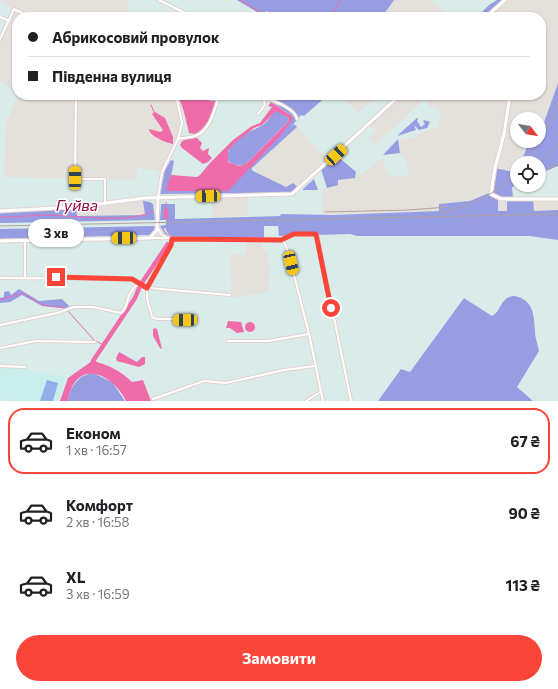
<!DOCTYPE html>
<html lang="uk">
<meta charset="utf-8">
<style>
body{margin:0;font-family:Commissioner,sans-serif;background:#f6f6f6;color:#202124;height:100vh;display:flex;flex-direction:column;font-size:15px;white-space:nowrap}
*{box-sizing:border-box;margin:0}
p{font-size:13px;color:#757577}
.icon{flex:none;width:22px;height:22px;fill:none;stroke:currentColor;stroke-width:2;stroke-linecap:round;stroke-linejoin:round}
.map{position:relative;height:401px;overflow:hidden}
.side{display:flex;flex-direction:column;background:#fff;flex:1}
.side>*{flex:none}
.hud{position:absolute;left:12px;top:12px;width:534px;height:88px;border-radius:16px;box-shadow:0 1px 3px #0004;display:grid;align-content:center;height:88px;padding:0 16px;background:#fff}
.needle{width:26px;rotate:121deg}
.controls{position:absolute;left:510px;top:112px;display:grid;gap:8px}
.controls a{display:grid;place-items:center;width:36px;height:36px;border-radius:50%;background:#fff;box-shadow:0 1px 3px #0004;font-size:20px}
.end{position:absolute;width:18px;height:18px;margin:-9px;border:5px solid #fb4538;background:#fff;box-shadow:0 0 0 2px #fff}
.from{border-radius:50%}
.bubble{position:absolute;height:28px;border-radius:14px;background:#fff;box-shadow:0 1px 3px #0004;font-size:13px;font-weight:700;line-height:28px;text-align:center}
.car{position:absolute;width:12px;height:24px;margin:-12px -6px;border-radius:5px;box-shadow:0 0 3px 1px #0007;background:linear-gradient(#f5c518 24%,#345 0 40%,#f5c518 0 76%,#345 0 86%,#f5c518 0)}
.hud b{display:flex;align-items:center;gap:14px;height:38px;font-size:15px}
.hud b+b{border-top:1px solid #e0e0e0}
.hud i{width:10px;height:10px;background:#202124}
ul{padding:7px 0 0;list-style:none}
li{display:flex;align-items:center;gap:12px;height:66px;margin:0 8px 6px;padding:0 8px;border:2px solid transparent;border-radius:16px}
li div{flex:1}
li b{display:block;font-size:15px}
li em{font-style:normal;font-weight:700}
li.active{border-color:#fb4538}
li>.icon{width:36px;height:36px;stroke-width:1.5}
.action{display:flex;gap:8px;margin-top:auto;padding:8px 16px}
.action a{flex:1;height:46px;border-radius:24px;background:#fb4538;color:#fff;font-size:16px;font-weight:700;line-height:46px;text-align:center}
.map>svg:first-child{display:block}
</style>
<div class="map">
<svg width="558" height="401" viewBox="0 0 558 401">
<rect width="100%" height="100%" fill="#daece9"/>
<g fill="#e4e0db">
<polygon points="2,0 124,0 128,1 129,17 17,17 17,92 0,82 0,39 14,9 1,2"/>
<polygon points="394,0 430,0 451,17 382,17"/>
<polygon points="505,0 558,0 558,83 540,131 539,132 539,119 517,119 517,141 529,141 525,155 521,163 517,163 517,168 491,192 470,201 439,204 439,211 322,215 322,190 338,185 338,180 360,175 380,159 384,159 385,170 391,177 408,176 407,162 400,153 399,140 416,137 422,132 438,127 441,113 433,106 430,108 424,100 375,145 368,138 376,131 369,124 400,95 541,95 541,17 486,17"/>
<polygon points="19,95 176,95 182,118 181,130 162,172 137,167 136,180 4,177 6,117 9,117"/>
<polygon points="340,95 378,95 358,113"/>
<polygon points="297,127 329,161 300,189 293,183 286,187 255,172 256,169 253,168"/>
<polygon points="248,195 248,216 212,217 212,196"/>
<polygon points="143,198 145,215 77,216 76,207"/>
<rect x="498" y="199" width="9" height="12"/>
<polygon points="533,199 558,199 558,210 534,211"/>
<polygon points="247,242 262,243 262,248 267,251 271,273 269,274 269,292 232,298 230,254 245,254"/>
</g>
<polygon fill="#c9eeeb" points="0,366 25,368 37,373 64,376 65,379 58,401 2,401 0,397"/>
<g fill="#969de3" fill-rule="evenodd">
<polygon points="237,0 394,0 382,17 265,17"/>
<polygon points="497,0 505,0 486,17 477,17 489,5"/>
<polygon points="558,83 558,166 539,174 539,163 521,163 529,141 539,141 539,132 542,128"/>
<polygon points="275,95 328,95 304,116 301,115 290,128 294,124 297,127 252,168 252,170 255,172 286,187 293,183 300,189 295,193 227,196 230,193 160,194 165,170 171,160 174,161 168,191 228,190 293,117 272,102"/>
<path d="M276,110L289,118L288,122L246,164C240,167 232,165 227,160C227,141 247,133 261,126C267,123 271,115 276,110Z"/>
<polygon points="417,118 418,119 417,121 421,127 425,124 423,121 424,120 430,122 427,128 419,130 414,125 416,130 397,136"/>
<polygon points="398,139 400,153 383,155"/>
<polygon points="336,155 356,172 355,178 338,180 338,185 327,188 321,169"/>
<path d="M495,168L514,172L517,168V185L512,187L513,199H533L534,211L558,210V240L530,236H357L350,234L279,236L278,226H264V239H172L166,228H164V230L169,236L165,234L160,226L166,225V220H160L161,204H175V219L280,216L281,214L334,215L439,211V204L470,201L491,192ZM498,199H507V211H498Z"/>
<polygon points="314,179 318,190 303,190 303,189"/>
<polygon points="143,201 150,202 153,204 155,220 0,223 0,211 76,207 77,216 145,215"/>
<polygon points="155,226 154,231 149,235 0,239 0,229"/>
<polygon points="19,289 39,301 62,299 71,308 64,310 62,308 42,306 22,295 10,302 0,303 0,298 4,297 4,292 9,291 11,295"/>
<path d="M515,296C534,300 534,316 535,332C535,338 538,345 539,351L517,387L533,401H378L401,369L410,372L464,298L492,316C502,311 500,296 515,296Z"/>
<path d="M93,373L112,382L125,401H68C70,387 78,375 93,373Z"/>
</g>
<polygon fill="#92aeeb" points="47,380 58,383 53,401 40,401"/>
<g fill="#ef6cab" fill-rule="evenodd">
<path d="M178,95H206L210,101H215C215,113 205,129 195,134L189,133L184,112Z"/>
<path d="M271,102L293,117L292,120L281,135L228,191H168L166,188L171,175L197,177L200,175L210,163L233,140L252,126L260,123L272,107L268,106ZM276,111L289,118L288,122L246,164L239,166L228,162V151L235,143L254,128L262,125Z"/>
<path d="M155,112L165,118L173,137V144C167,143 149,136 149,129L161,132L163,130L152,114Z"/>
<polygon points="191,138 197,138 202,143 200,148 203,151 209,148 208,154 212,158 208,162 203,164 182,148 180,145 182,141"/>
<polygon points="228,321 241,322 244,332 237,333 230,328 226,328"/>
<circle cx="250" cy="327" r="5"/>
<polygon points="155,328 157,329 162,349 160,348 153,336 153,329"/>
<polygon points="119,352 137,362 142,357 145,357 145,364 139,367 117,361 116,358"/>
<path d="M92,361C107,364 121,371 132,382L143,380L151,401H126C112,372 75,358 68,401H60L68,378Z"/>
</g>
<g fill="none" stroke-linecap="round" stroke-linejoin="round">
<g stroke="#ef6cab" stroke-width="1">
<polyline points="240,0 269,17"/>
<polyline points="330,17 341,0"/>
<polyline points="275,100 278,95"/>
<polyline points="151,105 155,114"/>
<polyline points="166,211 166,202"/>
<path d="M0,217C21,217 43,214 65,216C89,217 131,223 153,211"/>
<polyline points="166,229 170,236"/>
<polyline points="0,300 23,293 42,305 66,308"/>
<polyline points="68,311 94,340"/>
<polyline points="96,341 103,345"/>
</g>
<g stroke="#ef6cab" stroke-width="4.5">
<polyline points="166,217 166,211"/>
<polyline points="141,284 168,244"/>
<polyline points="97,366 93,361 135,298 140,286"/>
</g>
<g stroke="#e2d1d0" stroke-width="4">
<g id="street">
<polyline points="159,0 193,17"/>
<polyline points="0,17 9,21"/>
<polyline points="264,17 267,13"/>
<polyline points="0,39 14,9 30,17"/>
<polyline points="76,95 75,179 105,179 105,203"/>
<polyline points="176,95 182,123 178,139"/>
<path d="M258,95C268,99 295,107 297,119"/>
<polyline points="272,100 275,95"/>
<polyline points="258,114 265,105 263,97"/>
<path d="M158,198L162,172L178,139C184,137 189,138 195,136C210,132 215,108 219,95"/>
<polyline points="158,228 161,234 167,238"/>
<polyline points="151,238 279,240 284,242 288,251 309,334 323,401"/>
<polyline points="172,239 171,245 147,290 147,298 152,317 157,319 196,319"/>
<polyline points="282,240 294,234 317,234 351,401"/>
<polyline points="25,277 25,240"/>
<polyline points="0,278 132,279 149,288 230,295"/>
<path d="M0,325L57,313L74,307H93L121,313C130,306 124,294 139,283"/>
<polyline points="228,341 268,341 309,334"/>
<polyline points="0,348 36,341 95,342"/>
<polyline points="0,366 25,367"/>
<polyline points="153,399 204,381 226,383 284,370 315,366"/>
<polyline points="306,401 320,392"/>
</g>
</g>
<g stroke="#e2d1d0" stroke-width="5">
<g id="secondary">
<polyline points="486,17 505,0"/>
<polyline points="510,95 504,134 495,168 491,194 501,199 558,199"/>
<polyline points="0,211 76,207 145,198 292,194 400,95"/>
<polyline points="0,241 150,238 157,230 158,198"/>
</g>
</g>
<use href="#street" stroke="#fff" stroke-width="2"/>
<use href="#secondary" stroke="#fff" stroke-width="3"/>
<g stroke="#b4a09d" stroke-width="1">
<polyline points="526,163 545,131 558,102"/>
<polyline points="539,163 558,145"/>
<polyline points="539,172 558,164"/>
<polyline points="325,212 408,210 448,207"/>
<path d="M440,213C469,207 496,194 517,173"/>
<polyline points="0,226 558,214"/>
</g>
</g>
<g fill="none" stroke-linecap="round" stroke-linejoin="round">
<polyline stroke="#fb4538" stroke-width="5" points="56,277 132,279 147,288 171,245 172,239 281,240 294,234 316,234 331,308"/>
</g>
<g text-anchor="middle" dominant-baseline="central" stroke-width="3" stroke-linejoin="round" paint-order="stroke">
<g font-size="16" font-style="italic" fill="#9a0c45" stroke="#fff">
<text x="77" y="204">Гуйва</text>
</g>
</g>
</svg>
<div class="controls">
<a><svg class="needle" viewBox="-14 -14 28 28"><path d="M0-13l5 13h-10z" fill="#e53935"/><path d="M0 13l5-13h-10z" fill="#757577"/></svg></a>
<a><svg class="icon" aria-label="locate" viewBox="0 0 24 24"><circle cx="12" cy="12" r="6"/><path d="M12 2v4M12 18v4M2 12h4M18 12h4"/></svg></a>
</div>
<i class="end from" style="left:331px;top:308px"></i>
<i class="end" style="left:56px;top:277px"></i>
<div class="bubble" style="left:28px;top:219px;width:56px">3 хв</div>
<i class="car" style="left:336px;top:155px;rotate:47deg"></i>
<i class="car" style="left:75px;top:178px;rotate:0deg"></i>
<i class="car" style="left:208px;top:196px;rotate:268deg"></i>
<i class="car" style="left:124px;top:238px;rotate:269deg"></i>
<i class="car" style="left:291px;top:263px;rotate:167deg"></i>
<i class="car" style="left:185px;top:320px;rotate:269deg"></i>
<div class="hud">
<b><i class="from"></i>Абрикосовий провулок</b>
<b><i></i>Південна вулиця</b>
</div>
</div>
<section class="side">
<ul>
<li class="active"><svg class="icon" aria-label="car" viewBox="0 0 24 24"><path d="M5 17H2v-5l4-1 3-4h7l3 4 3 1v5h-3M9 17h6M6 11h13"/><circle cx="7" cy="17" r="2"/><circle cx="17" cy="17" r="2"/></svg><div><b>Економ</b><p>1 хв · 16:57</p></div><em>67 ₴</em></li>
<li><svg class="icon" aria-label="car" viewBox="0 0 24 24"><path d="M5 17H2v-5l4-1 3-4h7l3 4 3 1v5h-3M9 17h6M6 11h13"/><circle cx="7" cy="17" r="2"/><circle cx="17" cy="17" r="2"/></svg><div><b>Комфорт</b><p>2 хв · 16:58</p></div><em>90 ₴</em></li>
<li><svg class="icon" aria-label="car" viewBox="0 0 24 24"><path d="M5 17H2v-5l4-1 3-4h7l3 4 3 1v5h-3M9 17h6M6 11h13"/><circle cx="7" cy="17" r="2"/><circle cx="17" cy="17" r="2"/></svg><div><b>XL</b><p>3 хв · 16:59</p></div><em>113 ₴</em></li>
</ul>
<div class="action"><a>Замовити</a></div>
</section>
